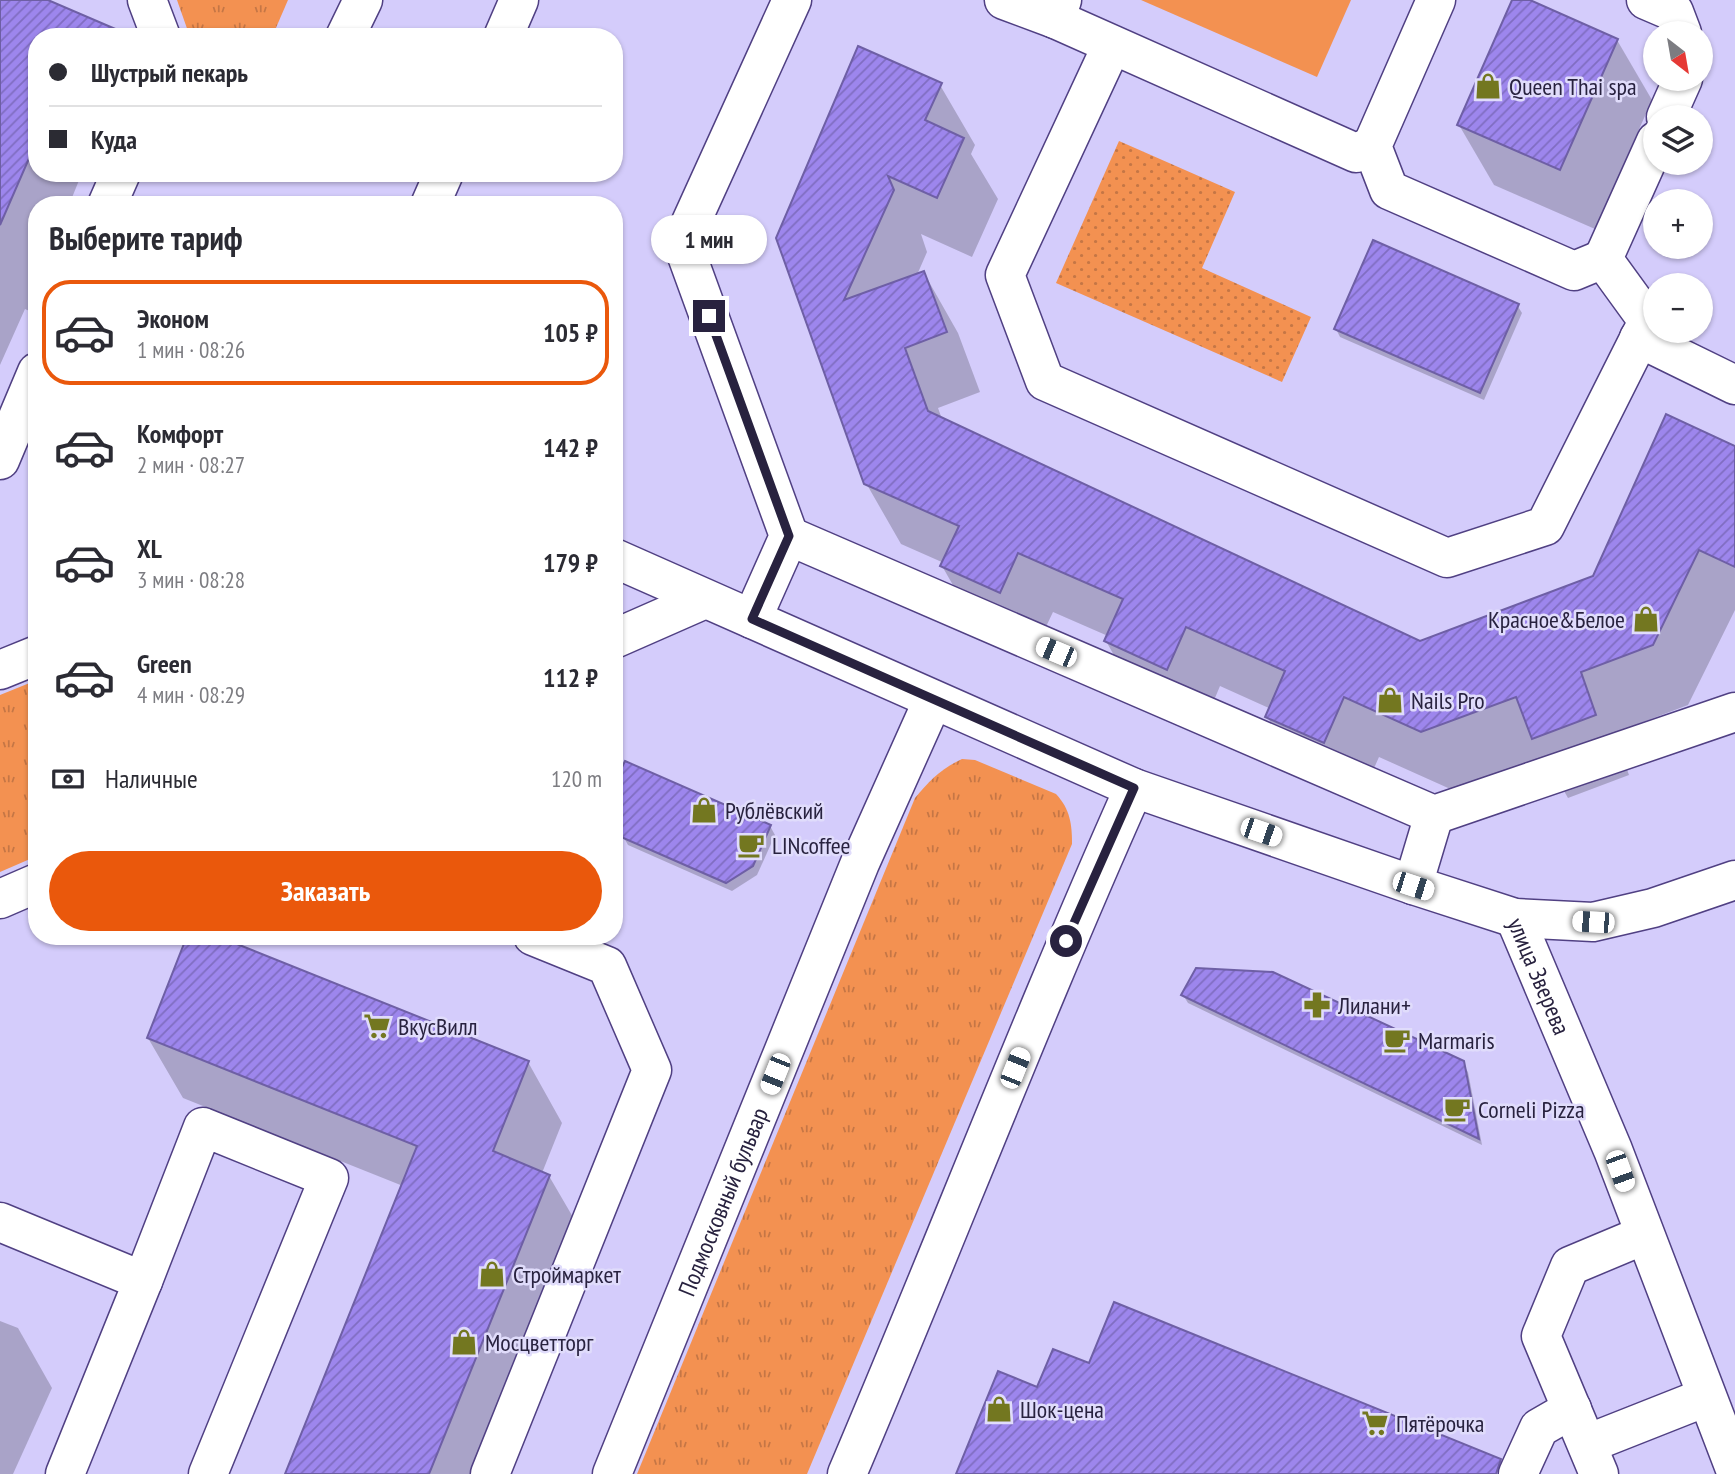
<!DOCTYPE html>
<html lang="ru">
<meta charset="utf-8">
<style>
body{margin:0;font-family:"PT Sans Narrow",sans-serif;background:#f2f2f3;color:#2b2b33;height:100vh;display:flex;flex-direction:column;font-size:26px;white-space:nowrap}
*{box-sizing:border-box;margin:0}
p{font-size:23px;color:#7c7c81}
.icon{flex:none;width:38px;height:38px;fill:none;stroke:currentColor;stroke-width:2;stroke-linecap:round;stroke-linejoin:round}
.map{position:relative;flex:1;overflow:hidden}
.drawer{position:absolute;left:28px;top:196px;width:595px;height:749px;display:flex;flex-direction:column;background:#fff;border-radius:28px;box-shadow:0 2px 5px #0004}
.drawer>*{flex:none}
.top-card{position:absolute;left:28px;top:28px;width:595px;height:154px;border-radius:28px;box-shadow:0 2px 5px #0004;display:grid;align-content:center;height:154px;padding:0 21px;background:#fff}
.needle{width:46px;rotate:149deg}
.controls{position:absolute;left:1643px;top:21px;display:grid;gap:14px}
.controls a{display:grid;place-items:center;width:70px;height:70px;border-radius:50%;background:#fff;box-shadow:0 2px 5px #0004;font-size:35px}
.end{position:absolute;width:32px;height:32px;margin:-16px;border:9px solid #28223f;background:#fff;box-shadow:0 0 0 4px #fff}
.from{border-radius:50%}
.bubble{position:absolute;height:49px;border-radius:24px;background:#fff;box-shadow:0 2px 5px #0004;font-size:23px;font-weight:600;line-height:49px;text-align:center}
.car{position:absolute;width:21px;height:42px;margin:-21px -10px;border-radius:9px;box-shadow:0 0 5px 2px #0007;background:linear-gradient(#fff 24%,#345 0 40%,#fff 0 76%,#345 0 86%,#fff 0)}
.top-card b{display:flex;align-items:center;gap:24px;height:66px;font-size:26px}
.top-card b+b{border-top:2px solid #e1e1e2}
.top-card i{width:18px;height:18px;background:#2b2b33}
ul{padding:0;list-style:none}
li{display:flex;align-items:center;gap:21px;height:105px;margin:0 14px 10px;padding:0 7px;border:4px solid transparent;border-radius:28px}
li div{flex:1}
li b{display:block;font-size:26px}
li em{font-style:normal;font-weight:600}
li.selected{border-color:#ea580c}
li>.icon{width:63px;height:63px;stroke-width:1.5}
h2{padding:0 21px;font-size:32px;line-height:84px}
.pay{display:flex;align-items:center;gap:18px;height:77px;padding:0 21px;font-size:26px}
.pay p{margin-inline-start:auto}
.action{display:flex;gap:14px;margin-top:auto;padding:14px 21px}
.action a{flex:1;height:80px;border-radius:42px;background:#ea580c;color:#fff;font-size:28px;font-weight:600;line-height:80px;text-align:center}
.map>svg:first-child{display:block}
</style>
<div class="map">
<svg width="1735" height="1474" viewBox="0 0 1735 1474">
<defs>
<pattern id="grass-tufts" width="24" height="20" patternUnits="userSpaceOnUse" patternTransform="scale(1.75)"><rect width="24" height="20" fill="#f39151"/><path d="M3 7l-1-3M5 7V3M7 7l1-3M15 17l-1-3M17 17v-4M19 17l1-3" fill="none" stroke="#c57645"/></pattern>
<pattern id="park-dots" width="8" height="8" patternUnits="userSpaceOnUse" patternTransform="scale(1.75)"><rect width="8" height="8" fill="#f39151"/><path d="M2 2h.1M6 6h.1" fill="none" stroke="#c57645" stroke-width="1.8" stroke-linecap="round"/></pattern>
<pattern id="building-hatch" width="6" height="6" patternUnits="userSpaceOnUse" patternTransform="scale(1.75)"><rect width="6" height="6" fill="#9d86ed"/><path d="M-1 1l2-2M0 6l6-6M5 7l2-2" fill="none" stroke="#806dc1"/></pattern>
</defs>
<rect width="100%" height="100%" fill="#d4ccfb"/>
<g fill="url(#grass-tufts)">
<polygon points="177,0 288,0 272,37 190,37"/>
<polygon points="37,680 37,856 0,872 0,695"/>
<path d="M962,759L975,760L1056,794C1070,809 1072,824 1072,844L807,1474H637L915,798C929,781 942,768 962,759Z"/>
</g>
<polygon fill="url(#park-dots)" points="1119,141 1235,192 1202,268 1311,317 1282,382 1056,283"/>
<polygon fill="#f39151" points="1141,0 1351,0 1317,77"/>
<g fill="#0003">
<polygon points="0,0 44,0 37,37 37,173 82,173 69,205 37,205 37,307 34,313 25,309 0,365"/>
<polygon points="1514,0 1526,0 1617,40 1652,100 1595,229 1494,185 1459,125"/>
<polygon points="940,85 975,145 971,154 998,199 972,257 921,234 927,252 917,275 924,273 958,333 980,392 938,408 942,419 1420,643 1595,577 1735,448 1735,610 1688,705 1614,733 1629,775 1568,798 1546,759 1457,792 1379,757 1359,802 1302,777 1267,716 1271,709 1220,686 1202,729 1140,702 1106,641 1108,636 1053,612 1034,652 977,627 942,566 944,563 901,544 866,483 778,238"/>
<polygon points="1517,305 1522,313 1484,400 1340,337 1336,329"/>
<polygon points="770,826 775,835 757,875 732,891 628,845 623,836"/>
<polygon points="1183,995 1462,1063 1468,1072 1482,1145 1188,1003"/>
<polygon points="148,1038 528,1062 562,1123 542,1173 549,1176 584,1236 488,1474 287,1474 403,1186 183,1098"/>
<polygon points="0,1321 18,1328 52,1388 13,1474 0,1474"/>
</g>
<g fill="url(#building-hatch)" stroke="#6e5fa5" stroke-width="2">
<polygon points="0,0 48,0 134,37 37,37 37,140 0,225"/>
<polygon points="1512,0 1530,0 1618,39 1560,170 1457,125"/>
<polygon points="858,46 942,83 925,120 964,138 937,198 888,176 894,190 844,300 924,271 947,332 905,348 928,411 1420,641 1593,576 1666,414 1735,446 1735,567 1699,550 1653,645 1581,672 1596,715 1532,739 1516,697 1421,732 1344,697 1324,743 1265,717 1285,671 1186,627 1167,670 1104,641 1123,599 1018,553 1000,593 940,566 959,526 864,484 776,238"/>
<polygon points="1373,240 1519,304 1480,393 1334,329"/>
<polygon points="625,761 771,825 753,866 726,883 621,837 614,821 614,784"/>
<polygon points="187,936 217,936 529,1061 493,1151 550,1175 429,1474 285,1474 417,1146 147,1038"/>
<polygon points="1196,968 1273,972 1464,1061 1479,1139 1181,995"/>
<polygon points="1114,1302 1501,1459 1496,1474 956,1474 998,1371 1037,1387 1053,1349 1089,1363"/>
</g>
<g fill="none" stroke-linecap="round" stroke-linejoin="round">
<g stroke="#504083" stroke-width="41">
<g id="minor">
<polyline points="147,0 161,37"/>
<polyline points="1004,0 1055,19"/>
<polyline points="1062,0 1055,19 1356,153 1372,146"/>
<polyline points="1436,0 1372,146 1389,190 1574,271 1603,259"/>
<polyline points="1646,0 1674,12 1682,33"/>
<polyline points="345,37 363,0"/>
<polyline points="503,37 519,0"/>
<polyline points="1112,45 1005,275 1045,381 1447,558 1545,526 1648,321 1603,259 1656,141"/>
<polyline points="1666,117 1683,79"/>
<polyline points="107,205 121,173"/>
<polyline points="430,205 444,173"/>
<polyline points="1639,338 1735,385"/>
<polyline points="0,460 37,372"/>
<polyline points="789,536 1434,815 1735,712"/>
<polyline points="614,558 1134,788 1413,885 1515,918 1593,922 1653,908 1735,880"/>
<polyline points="752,619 789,536 682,242 792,0"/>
<polyline points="614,639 705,599"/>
<polyline points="0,670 37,655"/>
<polyline points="1413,885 1434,815"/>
<polyline points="0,899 37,883"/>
<path id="s1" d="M1515,918L1613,1150L1735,1469"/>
<polyline points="0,1222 143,1281 65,1474"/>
<polyline points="143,1281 203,1127 329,1178 208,1474"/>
<polyline points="1587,1444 1706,1397"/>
<polyline points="490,1474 652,1070 607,966 533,936"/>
<path id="s2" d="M612,1474L860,863L933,700"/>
<path d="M847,1474C944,1246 1033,1014 1134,788"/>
<polyline points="1518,1474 1539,1428 1572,1409"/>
<polyline points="1599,1474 1541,1336 1570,1266 1644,1235"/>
</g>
</g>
<use href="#minor" stroke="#fff" stroke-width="38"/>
</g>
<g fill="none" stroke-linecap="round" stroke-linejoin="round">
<polyline stroke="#28223f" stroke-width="9" points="709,316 789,536 752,619 1134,788 1066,941"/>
</g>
<defs>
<g id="shop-bare" transform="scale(2.1)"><path d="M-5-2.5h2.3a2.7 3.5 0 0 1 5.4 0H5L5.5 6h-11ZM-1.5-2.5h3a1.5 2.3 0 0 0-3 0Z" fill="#737720" stroke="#e0dcfb" stroke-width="2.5" paint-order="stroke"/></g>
<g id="cafe-bare" transform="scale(2.1)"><path d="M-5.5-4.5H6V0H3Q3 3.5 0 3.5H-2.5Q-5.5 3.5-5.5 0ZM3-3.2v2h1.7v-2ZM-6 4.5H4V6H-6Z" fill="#737720" stroke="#e0dcfb" stroke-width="2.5" paint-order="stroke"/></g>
<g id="pharmacy-bare" transform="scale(2.1)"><path d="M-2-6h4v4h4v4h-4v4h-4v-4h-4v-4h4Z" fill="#737720" stroke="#e0dcfb" stroke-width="2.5" paint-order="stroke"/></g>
<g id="supermarket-bare" transform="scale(2.1)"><path d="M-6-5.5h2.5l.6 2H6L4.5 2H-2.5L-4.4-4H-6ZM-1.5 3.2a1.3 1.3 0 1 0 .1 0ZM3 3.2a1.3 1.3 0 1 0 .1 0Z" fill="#737720" stroke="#e0dcfb" stroke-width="2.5" paint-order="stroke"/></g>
</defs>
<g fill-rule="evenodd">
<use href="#shop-bare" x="1488" y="86"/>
<use href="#shop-bare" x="1646" y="619"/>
<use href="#shop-bare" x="1390" y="700"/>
<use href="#shop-bare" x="704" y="810"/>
<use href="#cafe-bare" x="751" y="845"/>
<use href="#pharmacy-bare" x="1317" y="1005"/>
<use href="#supermarket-bare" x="377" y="1026"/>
<use href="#cafe-bare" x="1397" y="1040"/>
<use href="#cafe-bare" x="1457" y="1109"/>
<use href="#shop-bare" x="492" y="1274"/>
<use href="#shop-bare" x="464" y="1342"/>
<use href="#shop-bare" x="999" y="1409"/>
<use href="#supermarket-bare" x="1375" y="1423"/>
</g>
<g text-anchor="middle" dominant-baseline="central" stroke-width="5" stroke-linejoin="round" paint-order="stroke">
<g font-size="24" fill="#28223f" stroke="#e0dcfb" text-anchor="start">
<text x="1509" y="86">Queen Thai spa</text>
<text x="1625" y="619" text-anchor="end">Красное&amp;Белое</text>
<text x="1411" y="700">Nails Pro</text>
<text x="725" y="810">Рублёвский</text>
<text x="772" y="845">LINcoffee</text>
<text x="1338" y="1005">Лилани+</text>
<text x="398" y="1026">ВкусВилл</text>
<text x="1418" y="1040">Marmaris</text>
<text x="1478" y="1109">Corneli Pizza</text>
<text x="513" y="1274">Строймаркет</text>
<text x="485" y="1342">Мосцветторг</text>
<text x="1020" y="1409">Шок-цена</text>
<text x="1396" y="1423">Пятёрочка</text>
</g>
<g font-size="24" fill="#28223f" stroke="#e0dcfb">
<text stroke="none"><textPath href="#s1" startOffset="63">улица Зверева</textPath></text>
<text stroke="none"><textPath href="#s2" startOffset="294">Подмосковный бульвар</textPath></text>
</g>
</g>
</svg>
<div class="controls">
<a><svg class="needle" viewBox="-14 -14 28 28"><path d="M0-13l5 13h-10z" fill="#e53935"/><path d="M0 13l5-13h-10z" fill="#7c7c81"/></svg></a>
<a><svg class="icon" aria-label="layers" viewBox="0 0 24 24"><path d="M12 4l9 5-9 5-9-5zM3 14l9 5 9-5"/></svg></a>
<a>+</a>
<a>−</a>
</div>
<i class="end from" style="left:1066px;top:941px"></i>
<i class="end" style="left:709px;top:316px"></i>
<div class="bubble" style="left:651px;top:215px;width:116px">1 мин</div>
<i class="car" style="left:1056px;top:652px;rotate:293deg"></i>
<i class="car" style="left:1261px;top:832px;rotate:109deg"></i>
<i class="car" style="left:1413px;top:886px;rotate:108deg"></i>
<i class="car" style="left:1593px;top:922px;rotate:273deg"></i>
<i class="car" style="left:1015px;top:1068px;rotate:22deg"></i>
<i class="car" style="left:775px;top:1074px;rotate:202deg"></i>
<i class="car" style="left:1620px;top:1171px;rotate:160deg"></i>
<div class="top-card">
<b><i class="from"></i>Шустрый пекарь</b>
<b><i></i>Куда</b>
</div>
<section class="drawer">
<h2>Выберите тариф</h2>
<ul>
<li class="selected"><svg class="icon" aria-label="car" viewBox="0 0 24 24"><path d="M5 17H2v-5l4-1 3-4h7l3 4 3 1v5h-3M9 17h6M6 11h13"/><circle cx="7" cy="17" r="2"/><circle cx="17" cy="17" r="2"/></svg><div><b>Эконом</b><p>1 мин · 08:26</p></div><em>105 ₽</em></li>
<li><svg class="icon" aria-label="car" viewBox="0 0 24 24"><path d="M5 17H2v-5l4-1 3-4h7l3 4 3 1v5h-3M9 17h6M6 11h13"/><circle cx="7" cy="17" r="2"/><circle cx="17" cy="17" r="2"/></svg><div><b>Комфорт</b><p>2 мин · 08:27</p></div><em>142 ₽</em></li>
<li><svg class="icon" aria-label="car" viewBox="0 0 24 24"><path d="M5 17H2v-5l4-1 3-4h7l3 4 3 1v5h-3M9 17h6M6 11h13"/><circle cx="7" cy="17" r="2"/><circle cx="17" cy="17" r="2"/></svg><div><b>XL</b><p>3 мин · 08:28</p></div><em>179 ₽</em></li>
<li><svg class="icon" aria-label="car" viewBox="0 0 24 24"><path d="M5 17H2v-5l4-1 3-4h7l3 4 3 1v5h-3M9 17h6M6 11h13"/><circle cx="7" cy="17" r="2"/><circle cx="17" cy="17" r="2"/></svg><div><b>Green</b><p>4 мин · 08:29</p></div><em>112 ₽</em></li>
</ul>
<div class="pay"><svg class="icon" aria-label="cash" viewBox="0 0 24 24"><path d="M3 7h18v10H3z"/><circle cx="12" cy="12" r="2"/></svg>Наличные<p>120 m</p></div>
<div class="action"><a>Заказать</a></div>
</section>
</div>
